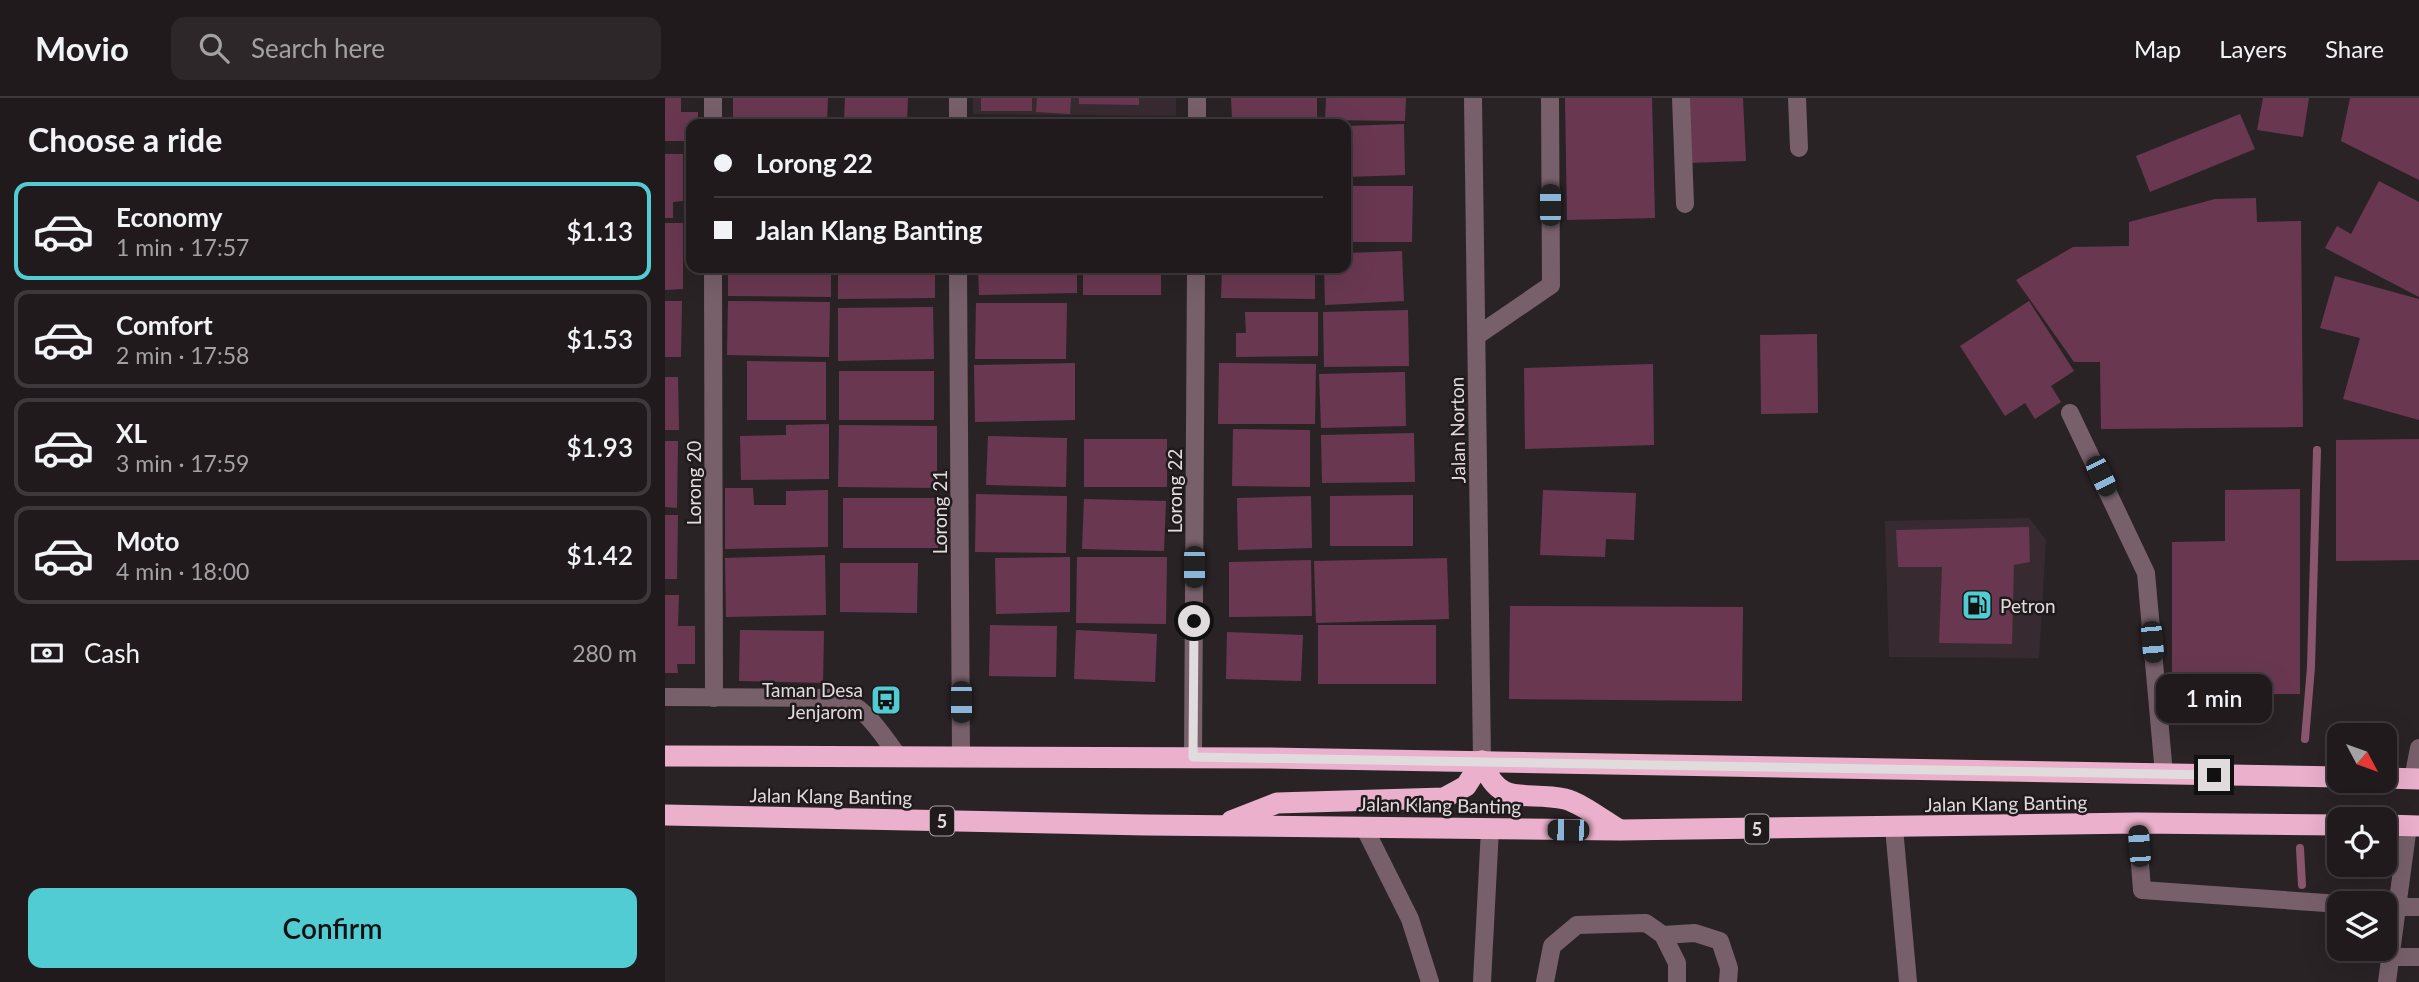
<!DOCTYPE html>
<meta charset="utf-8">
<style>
body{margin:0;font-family:Lato,sans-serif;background:#2d2729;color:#f1f3f6;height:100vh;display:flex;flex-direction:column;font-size:26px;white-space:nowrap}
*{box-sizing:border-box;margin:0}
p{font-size:23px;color:#a2a1a3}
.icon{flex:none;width:38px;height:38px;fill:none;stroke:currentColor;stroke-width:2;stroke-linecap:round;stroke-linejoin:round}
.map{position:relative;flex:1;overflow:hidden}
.panel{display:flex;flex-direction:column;background:#201a1c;width:665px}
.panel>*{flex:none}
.hud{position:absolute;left:21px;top:21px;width:665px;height:154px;border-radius:14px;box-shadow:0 7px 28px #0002,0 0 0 2px #3d383b;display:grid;align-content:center;height:154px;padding:0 28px;background:#201a1c}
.needle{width:46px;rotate:131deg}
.fabs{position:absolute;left:1662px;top:625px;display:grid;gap:14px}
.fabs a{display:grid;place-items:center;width:70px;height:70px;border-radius:14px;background:#201a1c;box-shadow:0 7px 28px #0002,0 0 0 2px #3d383b;font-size:35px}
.end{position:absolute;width:32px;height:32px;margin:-16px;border:9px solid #e0dcdd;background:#111;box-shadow:0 0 0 4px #111}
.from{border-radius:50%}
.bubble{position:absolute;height:49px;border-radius:14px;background:#201a1c;box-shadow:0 7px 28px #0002,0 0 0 2px #3d383b;font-size:23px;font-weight:600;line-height:49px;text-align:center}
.car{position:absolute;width:21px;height:42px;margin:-21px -10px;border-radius:9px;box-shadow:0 0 5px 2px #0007;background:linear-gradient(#222 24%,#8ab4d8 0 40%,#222 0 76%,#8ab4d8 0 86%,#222 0)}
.hud b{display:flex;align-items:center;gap:24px;height:66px;font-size:26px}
.hud b+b{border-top:2px solid #3d383b}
.hud i{width:18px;height:18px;background:#f1f3f6}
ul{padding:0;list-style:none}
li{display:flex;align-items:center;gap:21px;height:98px;margin:0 14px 10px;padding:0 14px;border:4px solid #3d383b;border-radius:14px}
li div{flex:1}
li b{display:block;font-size:26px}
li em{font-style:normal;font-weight:600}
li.selected{border-color:#51ccd3}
li>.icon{width:63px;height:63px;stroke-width:1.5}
h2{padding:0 28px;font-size:32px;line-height:84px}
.pay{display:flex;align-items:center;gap:18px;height:77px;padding:0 28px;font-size:26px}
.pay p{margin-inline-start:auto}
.cta{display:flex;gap:14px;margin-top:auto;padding:14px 28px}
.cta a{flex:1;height:80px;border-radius:14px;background:#51ccd3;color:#111;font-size:28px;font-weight:600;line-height:80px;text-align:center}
header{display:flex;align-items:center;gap:42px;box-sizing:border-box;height:98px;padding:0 35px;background:#201a1c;border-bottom:2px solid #3d383b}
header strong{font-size:33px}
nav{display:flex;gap:38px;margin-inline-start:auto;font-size:24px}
.search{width:490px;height:63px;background:#2d2729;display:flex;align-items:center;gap:18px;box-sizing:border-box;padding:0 24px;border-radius:14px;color:#a2a1a3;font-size:26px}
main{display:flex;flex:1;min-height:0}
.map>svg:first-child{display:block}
</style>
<header>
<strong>Movio</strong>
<div class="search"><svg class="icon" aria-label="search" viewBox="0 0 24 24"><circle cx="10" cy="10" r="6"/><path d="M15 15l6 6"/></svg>Search here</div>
<nav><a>Map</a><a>Layers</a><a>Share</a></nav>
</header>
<main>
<section class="panel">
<h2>Choose a ride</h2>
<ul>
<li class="selected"><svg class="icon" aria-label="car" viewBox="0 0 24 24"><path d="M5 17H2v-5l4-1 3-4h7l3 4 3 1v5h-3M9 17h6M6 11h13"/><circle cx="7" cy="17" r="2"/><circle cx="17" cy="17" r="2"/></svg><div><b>Economy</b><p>1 min · 17:57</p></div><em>$1.13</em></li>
<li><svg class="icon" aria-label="car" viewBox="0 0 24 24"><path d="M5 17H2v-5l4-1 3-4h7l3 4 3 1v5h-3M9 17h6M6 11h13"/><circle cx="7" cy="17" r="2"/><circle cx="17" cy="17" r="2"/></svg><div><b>Comfort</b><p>2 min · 17:58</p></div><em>$1.53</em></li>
<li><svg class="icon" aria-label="car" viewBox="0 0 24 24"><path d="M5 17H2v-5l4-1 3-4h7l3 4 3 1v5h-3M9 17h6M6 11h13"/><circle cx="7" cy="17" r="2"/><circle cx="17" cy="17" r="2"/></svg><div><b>XL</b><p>3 min · 17:59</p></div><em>$1.93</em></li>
<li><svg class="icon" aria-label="car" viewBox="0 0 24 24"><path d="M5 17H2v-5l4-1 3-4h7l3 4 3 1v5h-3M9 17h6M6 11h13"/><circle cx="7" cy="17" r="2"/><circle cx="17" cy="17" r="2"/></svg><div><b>Moto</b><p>4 min · 18:00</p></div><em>$1.42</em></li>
</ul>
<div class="pay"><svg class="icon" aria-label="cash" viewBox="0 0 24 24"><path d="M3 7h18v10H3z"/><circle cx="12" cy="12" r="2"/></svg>Cash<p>280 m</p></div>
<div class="cta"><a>Confirm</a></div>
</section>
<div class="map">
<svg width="1754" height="884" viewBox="0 0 1754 884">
<rect width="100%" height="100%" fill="#2a2326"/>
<g fill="#372b31">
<polygon points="308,0 511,0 511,18 308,16"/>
<polygon points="1364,420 1381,442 1374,560 1224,559 1220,423"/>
</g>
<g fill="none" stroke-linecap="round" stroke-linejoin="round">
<g stroke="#8a566e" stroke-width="8">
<polyline points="1640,641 1646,569 1652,352"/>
<polyline points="1635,750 1637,787"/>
</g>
</g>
<g fill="#693850">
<polygon points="0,0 16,0 16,14 33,14 33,26 26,26 26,43 0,43"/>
<polygon points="68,0 163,0 162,24 68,21"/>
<polygon points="180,0 243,0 242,23 179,22"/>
<rect x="316" y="0" width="51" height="13"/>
<polygon points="372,0 406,0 405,16 371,14"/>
<polygon points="414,0 474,0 474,7 414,6"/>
<polygon points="566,0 652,0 652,20 567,21"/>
<polygon points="661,0 741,0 740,23 660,22"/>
<polygon points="900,0 987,0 990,120 902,122"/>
<polygon points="1021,0 1078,0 1081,63 1023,65"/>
<polygon points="1598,0 1644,0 1638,39 1592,32"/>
<polygon points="1685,0 1754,0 1754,82 1676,43"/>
<polygon points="1575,16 1590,51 1485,94 1471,58"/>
<polygon points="403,22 403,26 321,26 321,24"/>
<polygon points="739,26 740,77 681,79 681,28"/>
<polygon points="0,56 18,56 18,103 8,104 8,120 0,120"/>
<polygon points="1714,83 1754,104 1754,199 1660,150 1672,128 1686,136"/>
<polygon points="681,88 748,88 747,144 681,144"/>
<polygon points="1591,100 1592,124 1636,123 1638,329 1436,331 1435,264 1409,264 1351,182 1408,149 1464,148 1464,124 1550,101"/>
<polygon points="0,125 18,125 18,191 0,192"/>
<polygon points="737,153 739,203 660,207 659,170 681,170 681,155"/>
<polygon points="63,170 166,170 166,199 63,198"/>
<polygon points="173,170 270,170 270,200 173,201"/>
<polygon points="313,170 412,170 412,195 314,197"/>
<rect x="418" y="170" width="78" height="27"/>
<polygon points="557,170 650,170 650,201 556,200"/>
<polygon points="1670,178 1754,201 1754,322 1678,301 1695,240 1655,230"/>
<polygon points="0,203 17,203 16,259 0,259"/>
<polygon points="63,203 165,204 164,259 62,257"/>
<polygon points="1364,203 1409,273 1386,288 1396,304 1370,321 1360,305 1340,318 1295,248"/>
<polygon points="311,205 402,205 401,261 310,261"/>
<polygon points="268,209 269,261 173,263 173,210"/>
<polygon points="743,212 744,268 659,269 658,214"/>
<polygon points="580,214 653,214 653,258 571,259 571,235 581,235"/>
<polygon points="1152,236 1153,315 1096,316 1095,237"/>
<polygon points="82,263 161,264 161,322 82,322"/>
<polygon points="410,265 410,322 310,324 309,267"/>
<polygon points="554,265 651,266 650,326 553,326"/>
<polygon points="988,266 989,347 860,351 859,270"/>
<rect x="174" y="273" width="95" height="49"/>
<polygon points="740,274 741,328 656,330 654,276"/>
<polygon points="0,279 13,279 14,332 0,332"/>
<polygon points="164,326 164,381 76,382 75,338 121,337 121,327"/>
<polygon points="174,327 272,328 272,390 173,389"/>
<polygon points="568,331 645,332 645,389 567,388"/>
<polygon points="749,335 750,384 657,385 656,337"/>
<polygon points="323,338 402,340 401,389 321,387"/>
<rect x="419" y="341" width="83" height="48"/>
<polygon points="1754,341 1754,462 1671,463 1671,342"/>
<polygon points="0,343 13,343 12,410 0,409"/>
<polygon points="60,390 88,390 89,407 121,407 121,393 163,392 163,449 60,451"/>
<polygon points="1635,391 1635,596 1507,597 1507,444 1560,443 1560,392"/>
<polygon points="878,392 971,395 969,442 941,441 940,459 875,457"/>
<polygon points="311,396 402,398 401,455 310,454"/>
<polygon points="748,397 748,448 665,448 665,398"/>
<polygon points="646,398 647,450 573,452 572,400"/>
<polygon points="178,400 274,400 273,450 178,450"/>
<polygon points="419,401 501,403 499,453 417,451"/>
<polygon points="0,417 13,417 12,481 0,481"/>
<polygon points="1364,429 1365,464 1349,467 1347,546 1274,545 1277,469 1233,469 1231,432"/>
<polygon points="160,457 161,517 61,519 60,460"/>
<polygon points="405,459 405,514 331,516 330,460"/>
<polygon points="412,459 502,459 501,526 411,525"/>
<polygon points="782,460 784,521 651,525 649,463"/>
<polygon points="646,462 647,518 564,519 564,464"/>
<polygon points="175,465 253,465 252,515 175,514"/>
<polygon points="0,497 14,497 13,528 30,528 30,566 12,566 13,575 0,575"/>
<polygon points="845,508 1078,509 1077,603 844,601"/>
<polygon points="325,527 392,528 391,579 324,578"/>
<rect x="653" y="527" width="118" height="59"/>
<polygon points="75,532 159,533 158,585 74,583"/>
<polygon points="411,532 492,536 490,584 409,581"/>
<polygon points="562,534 638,537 636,583 561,581"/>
</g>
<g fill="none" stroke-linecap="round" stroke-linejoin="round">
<g stroke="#77606a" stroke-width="18">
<polyline points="48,0 48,26"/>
<polyline points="293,0 293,26"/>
<polyline points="808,0 817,663"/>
<polyline points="1016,0 1020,106"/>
<polyline points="1132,0 1134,50"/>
<polyline points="532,26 532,0"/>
<polyline points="48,170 49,600"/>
<polyline points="293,170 296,658"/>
<polyline points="813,237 886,187 885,0"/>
<polyline points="1405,315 1481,475 1499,676"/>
<path d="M0,599L171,600C201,607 216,636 234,659"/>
<polyline points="528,659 531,170"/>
<polyline points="1748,681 1754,650"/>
<polyline points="1472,725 1477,792 1675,806"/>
<polyline points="699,729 745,821 765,884"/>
<polyline points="1229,730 1243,884"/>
<polyline points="1720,809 1754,809"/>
<polyline points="998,837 1030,835 1055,843 1064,870 1063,884"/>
<polyline points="1725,859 1754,859"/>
<polyline points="817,884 825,731"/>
<polyline points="880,884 887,848 912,827 981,825 998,837 1012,865 1012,884"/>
<polyline points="1722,884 1743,728"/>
</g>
<g stroke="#ebb0cb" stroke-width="21">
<polyline points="0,658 603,660 1675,679"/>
<path d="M817,663C834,711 860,692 900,701C916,705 938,722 953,731"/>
<polyline points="1720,680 1754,681"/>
<polyline points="0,717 481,727 955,732 1472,725 1675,727"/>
<polyline points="566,723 612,705 779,700 801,688 817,663"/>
<polyline points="1720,727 1754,728"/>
</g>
</g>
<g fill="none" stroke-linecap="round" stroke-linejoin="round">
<polyline stroke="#e0dcdd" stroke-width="9" points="529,523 528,659 1549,677"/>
</g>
<defs>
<g id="fuel-square" transform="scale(1.575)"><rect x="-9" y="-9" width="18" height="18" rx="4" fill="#51ccd3" stroke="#201a1c"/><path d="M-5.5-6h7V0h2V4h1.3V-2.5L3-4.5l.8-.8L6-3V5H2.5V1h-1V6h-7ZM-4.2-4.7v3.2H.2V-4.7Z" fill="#111"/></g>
<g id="bus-square" transform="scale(1.575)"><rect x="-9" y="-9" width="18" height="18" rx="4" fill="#51ccd3" stroke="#201a1c"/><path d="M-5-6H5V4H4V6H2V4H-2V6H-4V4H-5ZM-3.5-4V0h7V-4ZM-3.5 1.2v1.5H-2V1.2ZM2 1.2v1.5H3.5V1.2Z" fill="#111"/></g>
</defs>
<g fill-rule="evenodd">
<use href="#fuel-square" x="1312" y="507"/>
<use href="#bus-square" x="221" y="602"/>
</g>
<g text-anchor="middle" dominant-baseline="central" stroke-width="5" stroke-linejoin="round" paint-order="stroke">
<g fill="#201a1c" stroke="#a6a2a3" stroke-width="2">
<rect x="265" y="708.5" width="24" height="29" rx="5"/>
<rect x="1080" y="716.5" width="24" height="29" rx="5"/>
</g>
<g font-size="18" font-weight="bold" fill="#e0dcdd">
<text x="277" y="723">5</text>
<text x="1092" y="731">5</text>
</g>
<g font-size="19" fill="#e0dcdd" stroke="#201a1c">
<text transform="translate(792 332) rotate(-91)">Jalan Norton</text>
<text transform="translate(28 385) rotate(-90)">Lorong 20</text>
<text transform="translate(509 393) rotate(-90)">Lorong 22</text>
<text transform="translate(274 414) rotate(-90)">Lorong 21</text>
<text transform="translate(166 698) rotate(1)">Jalan Klang Banting</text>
<text transform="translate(1341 705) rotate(-1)">Jalan Klang Banting</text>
<text transform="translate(775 707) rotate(1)">Jalan Klang Banting</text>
</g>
<g font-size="19" fill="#e0dcdd" stroke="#201a1c" text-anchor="start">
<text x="1335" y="507">Petron</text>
<text x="198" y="591" text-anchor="end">Taman Desa<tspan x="198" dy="22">Jenjarom</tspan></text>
</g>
</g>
</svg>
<div class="fabs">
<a><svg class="needle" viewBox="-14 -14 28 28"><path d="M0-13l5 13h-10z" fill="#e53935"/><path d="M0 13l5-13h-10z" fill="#a2a1a3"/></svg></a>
<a><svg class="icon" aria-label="locate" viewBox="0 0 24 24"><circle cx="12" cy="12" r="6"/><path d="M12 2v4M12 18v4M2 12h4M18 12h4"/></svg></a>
<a><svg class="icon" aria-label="layers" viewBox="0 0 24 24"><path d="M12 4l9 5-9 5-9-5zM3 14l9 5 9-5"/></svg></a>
</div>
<i class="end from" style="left:529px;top:523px"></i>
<i class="end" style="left:1549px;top:677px"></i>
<div class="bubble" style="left:1491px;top:576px;width:116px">1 min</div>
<i class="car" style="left:885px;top:107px;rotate:0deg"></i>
<i class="car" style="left:1436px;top:378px;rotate:154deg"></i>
<i class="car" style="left:529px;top:469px;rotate:180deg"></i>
<i class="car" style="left:1487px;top:544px;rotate:175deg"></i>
<i class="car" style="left:296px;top:604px;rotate:180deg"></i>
<i class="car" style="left:903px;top:732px;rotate:271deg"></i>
<i class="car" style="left:1474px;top:748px;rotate:356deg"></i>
<div class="hud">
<b><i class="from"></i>Lorong 22</b>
<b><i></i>Jalan Klang Banting</b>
</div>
</div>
</main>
